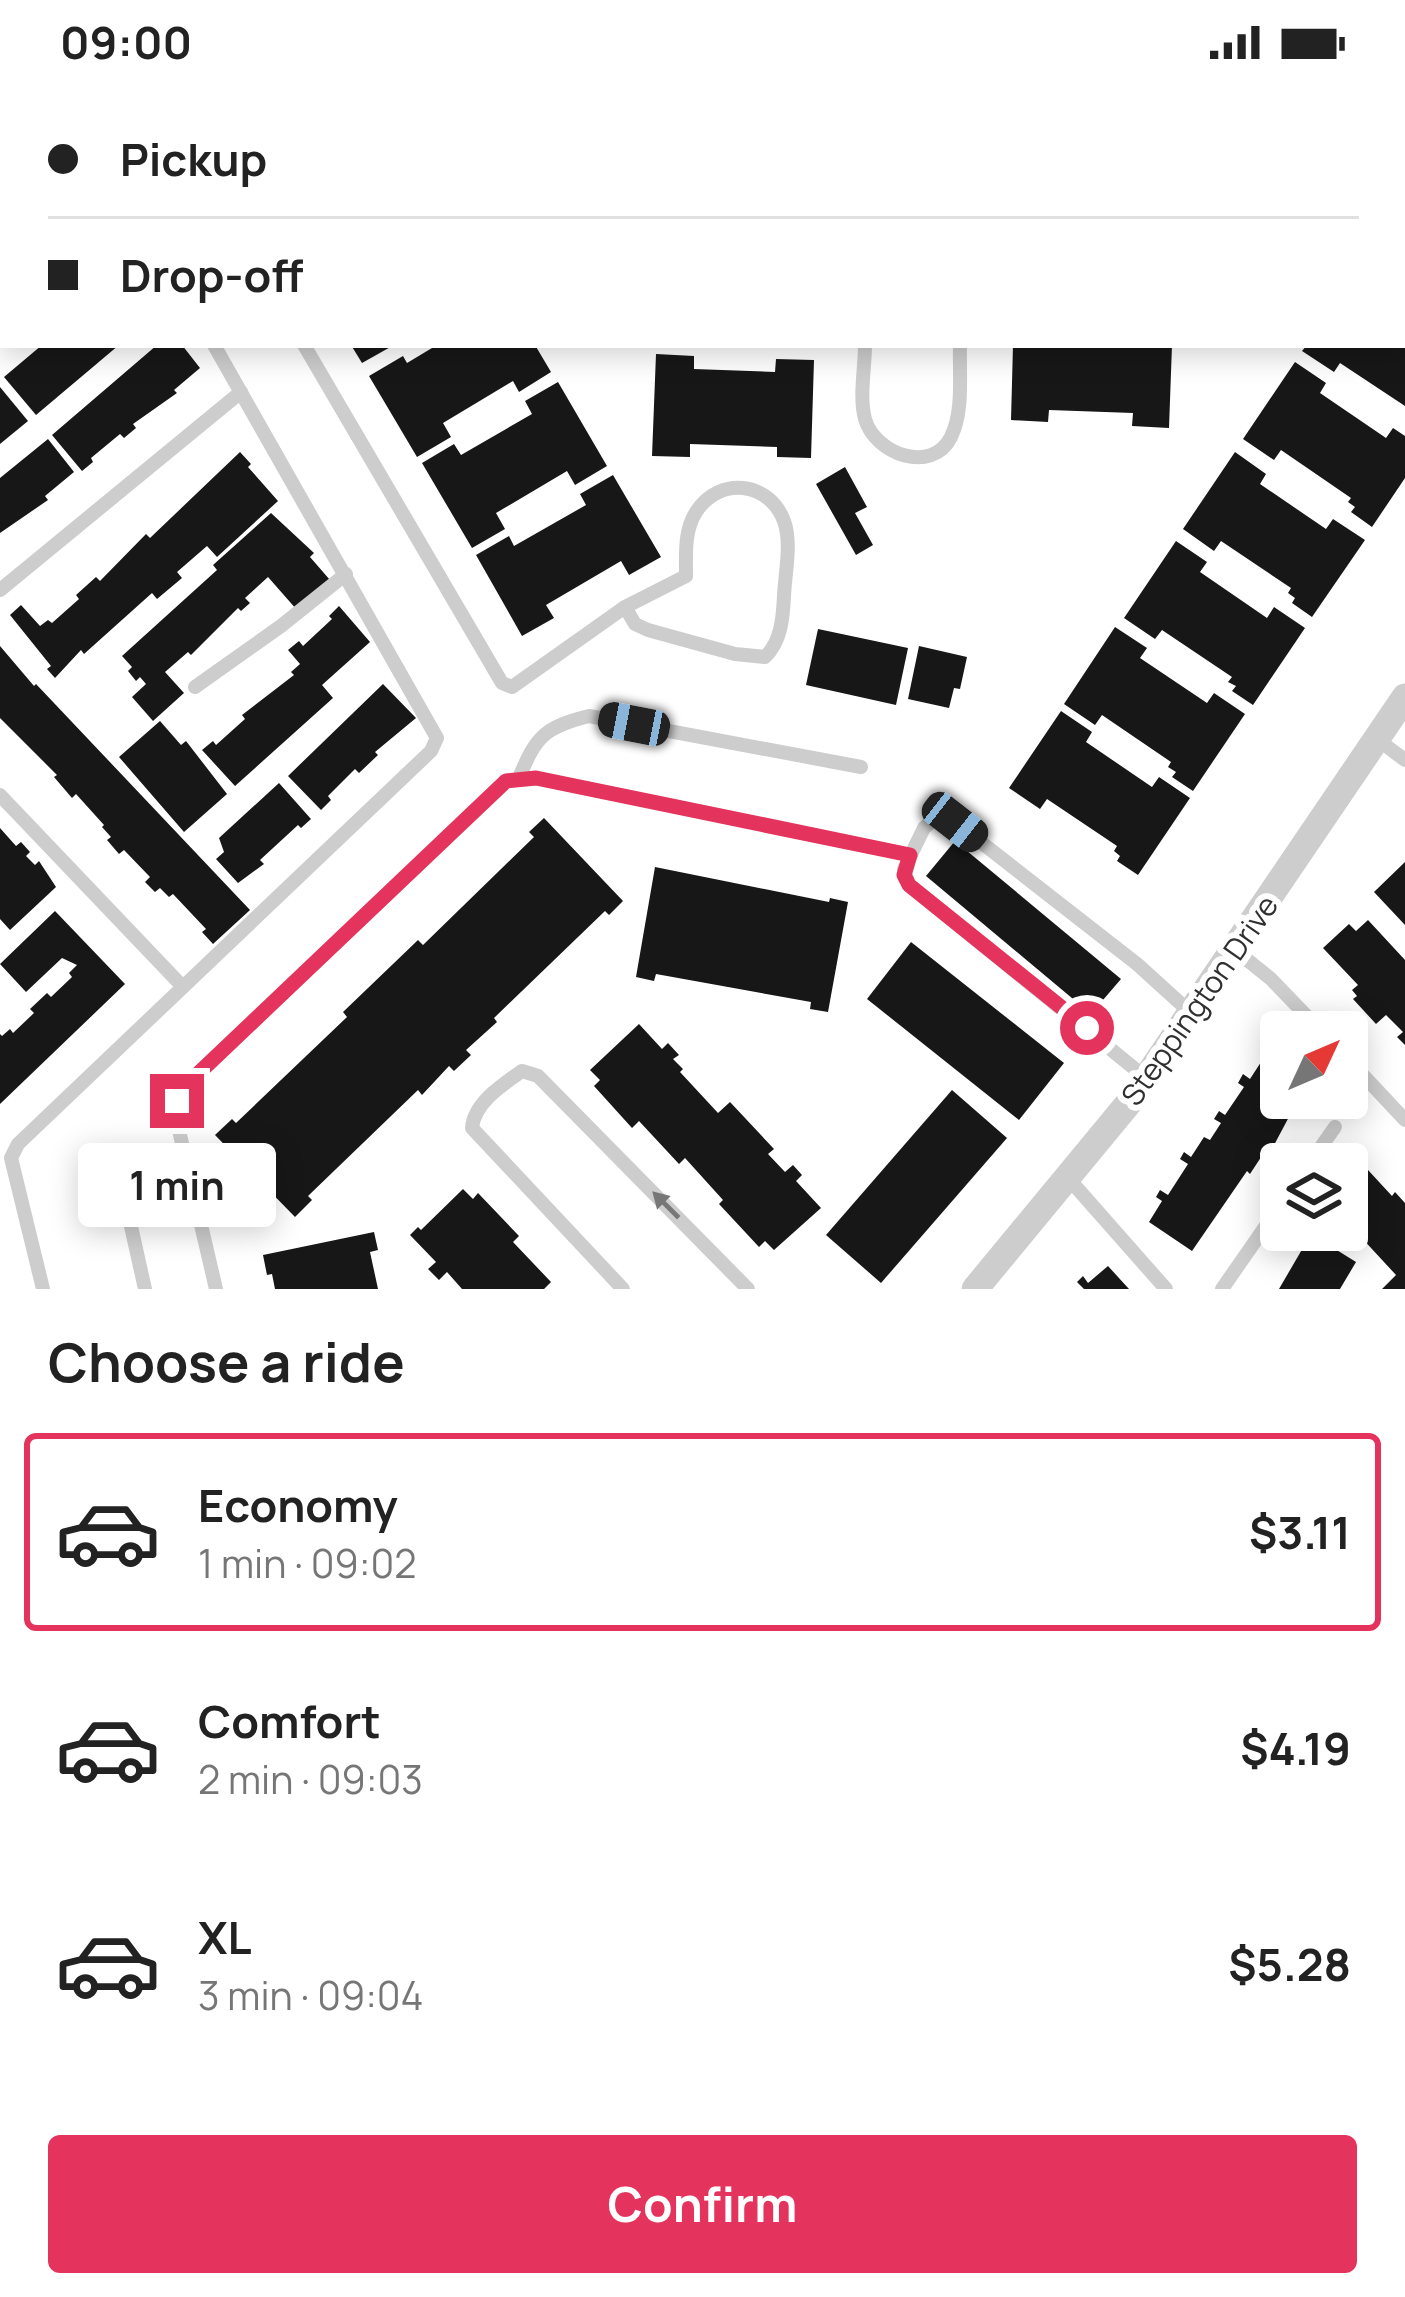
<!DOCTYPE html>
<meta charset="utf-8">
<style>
body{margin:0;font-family:Manrope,sans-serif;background:#f6f6f6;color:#222;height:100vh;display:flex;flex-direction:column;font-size:45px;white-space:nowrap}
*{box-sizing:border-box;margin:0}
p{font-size:39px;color:#767676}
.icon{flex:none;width:66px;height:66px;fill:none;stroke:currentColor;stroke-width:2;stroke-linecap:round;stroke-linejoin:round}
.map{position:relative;height:1205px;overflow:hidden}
.panel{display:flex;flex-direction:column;background:#fff;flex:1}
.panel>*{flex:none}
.guide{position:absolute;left:0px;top:0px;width:1407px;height:264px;box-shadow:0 6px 30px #0003;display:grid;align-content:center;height:264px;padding:0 48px;background:#fff}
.needle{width:78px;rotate:46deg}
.controls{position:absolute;left:1260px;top:927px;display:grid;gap:24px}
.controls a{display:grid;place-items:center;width:108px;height:108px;border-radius:12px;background:#fff;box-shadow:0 6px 30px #0003;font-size:60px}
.end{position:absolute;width:54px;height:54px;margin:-27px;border:15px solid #e4345d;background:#fff;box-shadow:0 0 0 6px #fff}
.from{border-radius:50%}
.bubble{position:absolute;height:84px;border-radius:12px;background:#fff;box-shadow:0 6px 30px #0003;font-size:39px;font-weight:700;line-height:84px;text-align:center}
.car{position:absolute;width:36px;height:72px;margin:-36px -18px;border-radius:15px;box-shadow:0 0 9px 3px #0007;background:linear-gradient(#222 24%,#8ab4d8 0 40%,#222 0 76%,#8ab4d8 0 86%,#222 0)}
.guide b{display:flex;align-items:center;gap:42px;height:114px;font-size:45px}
.guide b+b{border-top:3px solid #e0e0e0}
.guide i{width:30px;height:30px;background:#222}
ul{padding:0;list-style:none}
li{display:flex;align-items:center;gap:36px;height:198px;margin:0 24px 18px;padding:0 24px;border:6px solid transparent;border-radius:12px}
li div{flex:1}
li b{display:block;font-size:45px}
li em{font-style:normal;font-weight:700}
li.selected{border-color:#e4345d}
li>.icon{width:108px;height:108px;stroke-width:1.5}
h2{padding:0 48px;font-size:54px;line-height:144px}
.action{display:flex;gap:24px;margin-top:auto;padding:24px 48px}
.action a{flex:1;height:138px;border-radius:12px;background:#e4345d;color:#fff;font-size:48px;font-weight:700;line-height:138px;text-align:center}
.status{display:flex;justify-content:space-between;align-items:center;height:84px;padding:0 60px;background:#fff;direction:ltr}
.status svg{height:33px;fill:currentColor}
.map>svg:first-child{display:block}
</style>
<div class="status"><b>09:00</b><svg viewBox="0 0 49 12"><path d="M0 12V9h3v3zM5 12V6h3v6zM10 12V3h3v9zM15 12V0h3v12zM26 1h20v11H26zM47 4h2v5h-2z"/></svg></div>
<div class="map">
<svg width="1405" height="1205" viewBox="0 0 1405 1205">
<rect width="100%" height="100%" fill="#fff"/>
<g fill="#171717">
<polygon points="42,261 119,261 36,331 4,293"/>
<polygon points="157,261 182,261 200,284 174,306 177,309 133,340 136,344 124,354 120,350 91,374 93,378 82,387 52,351"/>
<polygon points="351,261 394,261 362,279"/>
<polygon points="437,261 535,261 551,288 519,308 513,297 443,339 451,353 417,373 369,292 403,272 407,279"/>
<polygon points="1013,261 1172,261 1169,344 1132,342 1133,329 1049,326 1048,338 1011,336"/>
<polygon points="1307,261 1405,261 1405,322 1340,279 1334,288 1302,267"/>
<polygon points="656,270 694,272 694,285 775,288 776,275 814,276 811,374 777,373 777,363 690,360 690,373 652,372"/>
<polygon points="1295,278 1326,299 1320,309 1386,354 1393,344 1405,352 1405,394 1372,443 1351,428 1355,423 1348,418 1351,414 1281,366 1274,376 1243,355"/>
<polygon points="558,298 607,382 575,401 567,387 496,429 505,445 472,464 422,379 454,360 461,371 532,330 525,317"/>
<polygon points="0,303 28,337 0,360"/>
<polygon points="48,355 74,388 45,412 48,416 0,449 0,394"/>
<polygon points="240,368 251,380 248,383 278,417 217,473 207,462 177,488 182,494 157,515 152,509 84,570 81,566 55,594 47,585 51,582 10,531 21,521 40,542 48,536 52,539 79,515 76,511 96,493 100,497 146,450 150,454"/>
<polygon points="1235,368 1266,390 1260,400 1326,445 1333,435 1365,456 1312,533 1292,519 1295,514 1288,509 1291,504 1221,457 1214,467 1183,445"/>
<polygon points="845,383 867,423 855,429 873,461 856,471 816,400"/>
<polygon points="613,391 661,473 629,491 621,477 546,521 554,534 522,552 476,471 509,452 514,462 586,421 580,410"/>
<polygon points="271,429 314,469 310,473 330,496 297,526 268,493 245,514 250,519 241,527 238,524 191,571 188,568 165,588 184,609 153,637 132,613 146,600 140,593 136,597 128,587 132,583 122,572 217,486 213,481"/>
<polygon points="1176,457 1207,478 1200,488 1267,534 1274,523 1305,544 1253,621 1232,607 1236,602 1228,598 1232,593 1162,546 1155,555 1124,534"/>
<polygon points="339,522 370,558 322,601 333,614 235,702 202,666 213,657 216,661 245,635 242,631 294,591 291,588 300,580 288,566 299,557 303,562 332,535 329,532"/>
<polygon points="1115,543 1147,564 1140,574 1207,619 1214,609 1245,630 1193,707 1172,693 1176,688 1168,683 1171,678 1102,631 1095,641 1064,620"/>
<polygon points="818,545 908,564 896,621 806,601"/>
<polygon points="0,562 34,602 36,600 250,826 213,860 202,848 206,845 173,810 169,813 160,804 155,808 145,798 150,793 124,766 119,770 107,756 111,753 102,743 104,741 76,710 72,714 54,693 57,691 0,634"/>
<polygon points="919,562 967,573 960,605 954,604 949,624 908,615"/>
<polygon points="383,600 416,634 375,668 378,671 359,689 355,685 328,712 331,716 321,726 288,692"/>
<polygon points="1061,627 1092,648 1086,658 1152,703 1159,693 1190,714 1138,791 1117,777 1120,772 1114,767 1117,762 1047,715 1040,725 1009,704"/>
<polygon points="160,637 181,661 186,657 227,710 184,748 119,673"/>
<polygon points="279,699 311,735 301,744 298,741 260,776 264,780 238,799 216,775 224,768 219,754"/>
<polygon points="544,734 623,817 609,831 605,827 494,934 497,938 466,966 471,971 454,987 449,982 422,1011 418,1006 308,1112 312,1116 295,1133 215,1051 232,1035 236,1039 347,933 343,928 418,856 423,861 534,753 529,748"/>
<polygon points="0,744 16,762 21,758 30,768 26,772 35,781 39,777 56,803 10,846 0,835"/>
<polygon points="955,757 1121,895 1091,930 926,792"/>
<polygon points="1405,778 1405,841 1374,808"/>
<polygon points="655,783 829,818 830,814 848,818 828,928 810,925 811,918 656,890 654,897 636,893"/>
<polygon points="55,827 125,900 0,1020 0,950 2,952 10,945 13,949 34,929 30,925 47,909 51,913 72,893 69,889 77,881 62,874 26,908 0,880"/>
<polygon points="1368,836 1405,876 1405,961 1397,953 1403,948 1386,931 1376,940 1353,915 1357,912 1352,906 1358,901 1323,864 1349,840 1356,847"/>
<polygon points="911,858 1064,979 1019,1036 867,915"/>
<polygon points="639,940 662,965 668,959 679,971 673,975 683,985 680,988 718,1029 730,1018 774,1065 768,1070 785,1088 793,1081 802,1091 796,1097 821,1124 774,1166 765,1157 759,1163 719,1120 723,1116 685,1074 679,1080 639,1037 632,1044 594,1002 600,996 590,986"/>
<polygon points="1263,975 1281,987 1281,1014 1299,1014 1273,1063 1269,1061 1250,1090 1247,1087 1192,1167 1149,1138 1162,1117 1156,1113 1160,1106 1168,1111 1188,1080 1180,1075 1184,1068 1191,1073 1204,1053 1210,1056 1221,1039 1214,1035 1219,1027 1225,1031 1244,1003 1238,999 1243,990 1250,995"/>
<polygon points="952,1006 1007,1054 881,1199 826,1151"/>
<polygon points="1368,1086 1392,1112 1395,1108 1405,1119 1405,1205 1382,1205 1396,1191 1347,1138 1347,1106"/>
<polygon points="463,1105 473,1115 478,1109 519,1152 513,1158 551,1198 544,1205 462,1205 447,1188 439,1196 428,1185 436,1178 410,1151 418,1143 421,1146"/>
<polygon points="374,1148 378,1166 370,1168 378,1205 275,1205 272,1190 267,1191 263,1171"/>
<polygon points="1311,1150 1356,1178 1340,1205 1279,1205"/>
<polygon points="1108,1182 1129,1205 1084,1205 1077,1198 1083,1192 1088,1199"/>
</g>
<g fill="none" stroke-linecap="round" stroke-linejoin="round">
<g stroke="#cdcdcd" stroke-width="14">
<polyline points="444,0 445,3"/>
<polyline points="619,3 619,0"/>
<polyline points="876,3 876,0"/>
<polyline points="970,3 971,0"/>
<polyline points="0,26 3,30"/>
<path d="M304,261L502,599L512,603L625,523L686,492C686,470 684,447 696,428C719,392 769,397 784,437C792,459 785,489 784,512C783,534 781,558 765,573L735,570L648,546L635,540L625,523"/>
<path d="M865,261C865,284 859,313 865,335C875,370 932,391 951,353C964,327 959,289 960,261"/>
<polyline points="0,506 241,308"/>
<polyline points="195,603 281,542 346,490"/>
<polyline points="1377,655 1405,676"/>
<path d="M519,694C536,652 545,643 589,632L861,683"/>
<polyline points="0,711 183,903"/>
<polyline points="1235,866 1271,895 1322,948"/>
<polyline points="1347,974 1405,1036"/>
<polyline points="1146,994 909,801 904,785 924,744 935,734 955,738 1137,880 1191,929"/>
<polyline points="1309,1080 1335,1043"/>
<polyline points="1069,1095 1166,1205"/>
<polyline points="122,1102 145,1205"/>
<polyline points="43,1205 11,1074 18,1060 431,667 437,654 214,261"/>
<polyline points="216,1205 177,1038 177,1017 182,1005 507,697 536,694 910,771"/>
<path d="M623,1205L472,1044C474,1019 502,1001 522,987L538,992L748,1205"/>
<polyline points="1222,1205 1281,1120"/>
</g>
<g stroke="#cdcdcd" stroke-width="27">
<polyline points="228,0 230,3"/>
<polyline points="975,1205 1132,1015 1405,613"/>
</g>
<g stroke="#bababa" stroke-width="39">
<polyline points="1382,0 1390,3"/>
<polyline points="270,3 274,0"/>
<polyline points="0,186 3,184"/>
</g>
</g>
<defs><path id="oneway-solid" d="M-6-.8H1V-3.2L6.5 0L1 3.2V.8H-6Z" transform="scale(3)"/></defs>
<use fill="#777" href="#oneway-solid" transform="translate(666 1121) rotate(-135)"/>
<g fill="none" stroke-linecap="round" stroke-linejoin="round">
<polyline stroke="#e4345d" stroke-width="15" points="177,1017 182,1005 506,697 536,694 910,771 904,791 909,801 1087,944"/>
</g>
<g text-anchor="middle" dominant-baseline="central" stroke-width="12" stroke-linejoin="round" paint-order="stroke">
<g font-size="30" fill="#303030" stroke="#fff">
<text transform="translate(1199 916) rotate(-55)">Steppington Drive</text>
</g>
</g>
</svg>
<div class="controls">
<a><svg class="needle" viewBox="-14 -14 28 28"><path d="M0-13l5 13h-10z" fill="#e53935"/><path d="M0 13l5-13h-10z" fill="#767676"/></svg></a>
<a><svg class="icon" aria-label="layers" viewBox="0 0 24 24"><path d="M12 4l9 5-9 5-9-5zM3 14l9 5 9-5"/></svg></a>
</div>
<i class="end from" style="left:1087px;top:944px"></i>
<i class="end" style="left:177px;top:1017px"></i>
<div class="bubble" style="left:78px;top:1059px;width:198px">1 min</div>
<i class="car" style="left:634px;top:640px;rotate:281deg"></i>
<i class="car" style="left:955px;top:738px;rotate:128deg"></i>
<div class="guide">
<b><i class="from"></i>Pickup</b>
<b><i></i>Drop-off</b>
</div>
</div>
<section class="panel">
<h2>Choose a ride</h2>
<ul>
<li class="selected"><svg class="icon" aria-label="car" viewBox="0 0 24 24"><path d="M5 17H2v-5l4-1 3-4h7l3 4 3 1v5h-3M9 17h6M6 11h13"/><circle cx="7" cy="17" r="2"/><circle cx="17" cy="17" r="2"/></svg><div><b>Economy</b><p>1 min · 09:02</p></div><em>$3.11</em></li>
<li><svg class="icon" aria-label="car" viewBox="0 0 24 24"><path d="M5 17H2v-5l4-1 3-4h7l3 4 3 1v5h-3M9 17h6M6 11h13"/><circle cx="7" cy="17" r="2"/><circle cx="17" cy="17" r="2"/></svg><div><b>Comfort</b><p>2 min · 09:03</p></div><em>$4.19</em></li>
<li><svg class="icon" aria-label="car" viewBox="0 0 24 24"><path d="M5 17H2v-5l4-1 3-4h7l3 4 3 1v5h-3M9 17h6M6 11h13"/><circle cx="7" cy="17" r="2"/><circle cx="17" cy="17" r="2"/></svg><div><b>XL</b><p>3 min · 09:04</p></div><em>$5.28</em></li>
</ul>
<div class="action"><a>Confirm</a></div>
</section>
